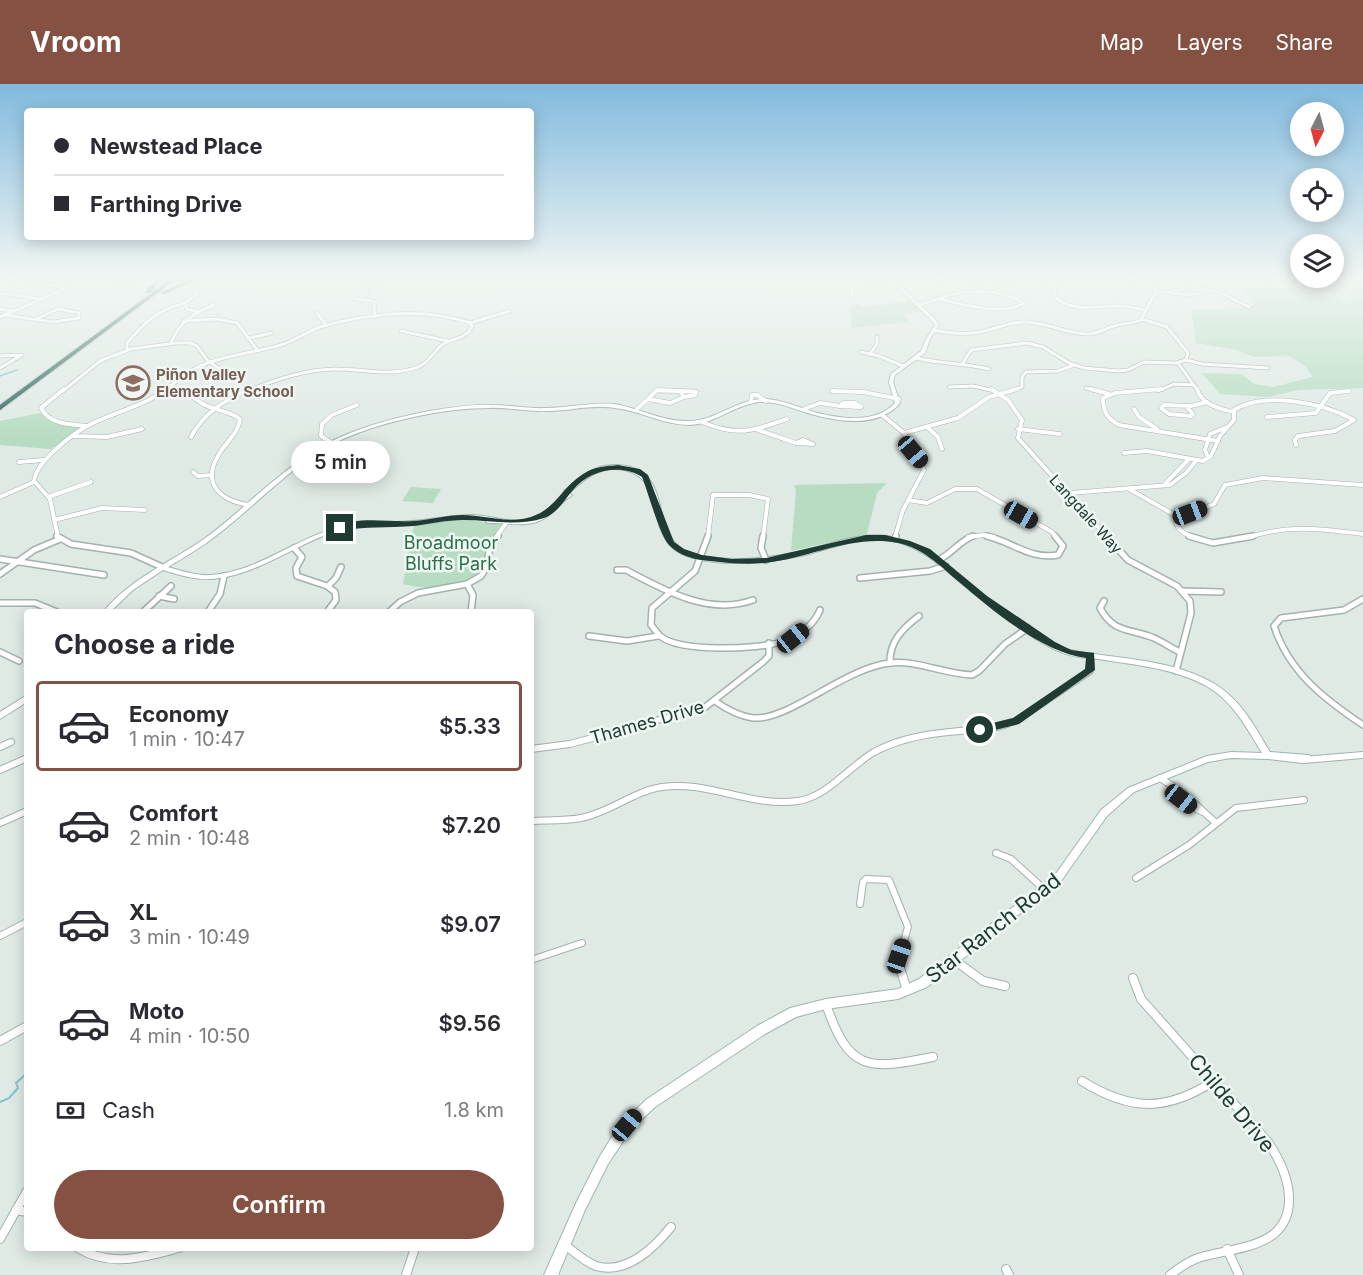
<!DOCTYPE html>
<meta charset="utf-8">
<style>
body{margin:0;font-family:Inter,sans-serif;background:#f7f7f7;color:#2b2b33;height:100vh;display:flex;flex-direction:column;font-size:22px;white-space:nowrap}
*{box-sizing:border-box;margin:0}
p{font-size:20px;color:#7c7c81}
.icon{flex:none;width:33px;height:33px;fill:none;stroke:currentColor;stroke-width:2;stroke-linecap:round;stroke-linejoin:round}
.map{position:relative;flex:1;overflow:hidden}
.details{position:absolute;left:24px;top:525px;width:510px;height:642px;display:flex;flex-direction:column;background:#fff;border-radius:6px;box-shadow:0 3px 15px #0003}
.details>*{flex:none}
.guide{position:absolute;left:24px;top:24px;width:510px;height:132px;border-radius:6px;box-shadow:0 3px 15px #0003;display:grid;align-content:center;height:132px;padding:0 30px;background:#fff}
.needle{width:39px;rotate:186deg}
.tools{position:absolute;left:1290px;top:18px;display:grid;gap:12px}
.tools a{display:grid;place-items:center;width:54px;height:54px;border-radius:50%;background:#fff;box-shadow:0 3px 15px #0003;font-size:30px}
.end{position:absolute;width:27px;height:27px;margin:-14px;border:8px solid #203a34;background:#fff;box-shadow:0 0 0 3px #fff}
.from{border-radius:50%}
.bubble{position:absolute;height:42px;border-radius:21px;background:#fff;box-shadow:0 3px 15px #0003;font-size:20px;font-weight:600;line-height:42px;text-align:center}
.car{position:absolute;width:18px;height:36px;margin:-18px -9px;border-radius:8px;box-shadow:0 0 4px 2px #0007;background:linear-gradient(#222 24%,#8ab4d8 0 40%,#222 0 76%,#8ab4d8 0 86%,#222 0)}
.guide b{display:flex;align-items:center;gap:21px;height:57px;font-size:22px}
.guide b+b{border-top:2px solid #e1e1e2}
.guide i{width:15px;height:15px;background:#2b2b33}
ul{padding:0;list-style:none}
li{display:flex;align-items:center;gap:18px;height:90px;margin:0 12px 9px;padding:0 18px;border:3px solid transparent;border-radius:6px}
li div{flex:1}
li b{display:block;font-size:22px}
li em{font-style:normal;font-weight:600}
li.current{border-color:#845142}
li>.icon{width:54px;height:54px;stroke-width:1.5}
h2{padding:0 30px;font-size:27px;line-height:72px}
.pay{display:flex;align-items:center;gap:15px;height:66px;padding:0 30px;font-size:22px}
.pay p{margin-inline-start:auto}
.cta{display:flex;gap:12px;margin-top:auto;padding:12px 30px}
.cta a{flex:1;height:69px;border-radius:36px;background:#845142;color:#fff;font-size:24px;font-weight:600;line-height:69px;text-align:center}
header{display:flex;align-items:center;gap:36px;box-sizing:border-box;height:84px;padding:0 30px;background:#845142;color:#fff}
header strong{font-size:28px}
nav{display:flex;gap:33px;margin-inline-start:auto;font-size:21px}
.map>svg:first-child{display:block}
</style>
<header>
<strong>Vroom</strong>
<nav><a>Map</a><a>Layers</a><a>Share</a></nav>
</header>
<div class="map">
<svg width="1363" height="1191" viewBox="0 0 1363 1191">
<rect width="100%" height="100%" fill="#dfeae5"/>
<g fill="#b7dcc2">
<path d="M1363,195V304L1299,306L1267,313L1220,310L1202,289L1242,290L1254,300L1273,303L1313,293L1305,282L1289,272L1255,273L1236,266L1196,259L1191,226L1247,224L1255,219L1242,206C1281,198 1314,212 1352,217L1347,211Z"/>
<polygon points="910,217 922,228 902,230 908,237 905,238 852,244 850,223 855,219 862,223"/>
<polygon points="40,329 53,338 82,343 51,365 0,361 0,337"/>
<polygon points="887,399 877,409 867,450 791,467 796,406 794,401"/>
<polygon points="411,403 441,405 433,419 402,417"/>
<path d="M463,435L503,441C497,450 488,458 485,468C483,475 485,484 479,490C462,508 424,505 403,500L414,441Z"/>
</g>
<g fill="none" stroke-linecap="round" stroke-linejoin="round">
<g stroke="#86c2d0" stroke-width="1.5">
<polyline points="85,192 119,197 150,195"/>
<polyline points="381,195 390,192"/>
<polyline points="366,214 369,210 368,202 379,196"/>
<polyline points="0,292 17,286"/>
</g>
<polyline stroke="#86c2d0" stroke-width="2" points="0,1018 9,1014 18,1004 16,999 27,989"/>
<g stroke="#a2b2ac" stroke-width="4.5">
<g id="street-far4">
<polyline points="922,192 938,195 954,192"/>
<polyline points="961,192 994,198 1023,192"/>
<path d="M1031,192L1043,194L1053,200L1055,213C1075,230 1096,221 1121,222C1129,222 1137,225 1145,226"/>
<polyline points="0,193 66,204"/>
<polyline points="1049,196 1057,195 1058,192"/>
<polyline points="1201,205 1219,208 1249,223"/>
<polyline points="1156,207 1187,211 1201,209 1197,199 1185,192"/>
<polyline points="0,209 40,215"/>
<polyline points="852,211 852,205 857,203 895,199"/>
<polyline points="355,215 374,217 375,233"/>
<polyline points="185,219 198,209"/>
<path d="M917,221C930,219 941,213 954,210C972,206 1009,206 1023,220C1001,231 963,221 940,215"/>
<polyline points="0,225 12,227"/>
<polyline points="317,229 326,241"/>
<polyline points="5,231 53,238 79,234 79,229 58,225 36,235"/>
<polyline points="0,233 65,205"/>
<polyline points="183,237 217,235 237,239 258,267"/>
<polyline points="470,239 510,227"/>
<path d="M934,246C948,249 965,251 980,248C996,245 1008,238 1025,238C1046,238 1066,250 1088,250C1099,250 1105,244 1114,242C1123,239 1133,240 1141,236L1156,207C1148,195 1131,195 1118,192"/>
<polyline points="401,247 448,257"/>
<polyline points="249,254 272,249"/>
<path d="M171,259C179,238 194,229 214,221"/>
<path d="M127,266V259C145,238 157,226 185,219L187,225L198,228"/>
<polyline points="861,268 879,272 903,282"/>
<polyline points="870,270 877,260 877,253"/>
<polyline points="0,272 22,271 0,284"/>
<path d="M916,274C940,280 964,279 989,285"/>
<polyline points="1186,276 1202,280 1268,284"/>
<polyline points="963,279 971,266 1027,259 1043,263 1069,279 1084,284 1118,287 1128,286 1144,278 1176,279 1186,276 1188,269 1167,243 1142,235"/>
<polyline points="1178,279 1198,307"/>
<polyline points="949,303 973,302 995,307"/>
<polyline points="1086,304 1097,307"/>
<polyline points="169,305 186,307"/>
<polyline points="63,307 100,277 131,265 176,259 190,259 197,262 207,276 221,286"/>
<path d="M164,307C174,300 183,290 194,285C220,272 250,269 278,262C293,258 306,248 320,243C367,230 423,223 470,239"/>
<path d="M247,307C275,296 306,285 336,285C363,285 392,293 418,283C431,278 434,265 445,259C455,254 466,254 472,243L470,239"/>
<polyline points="656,307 676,307"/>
<polyline points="682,307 694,307"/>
<polyline points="1011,307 1022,303 1022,293 1026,288 1058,287 1074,281"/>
<polyline points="1158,307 1174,300 1194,301"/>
</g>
</g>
<g stroke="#a2b2ac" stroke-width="5">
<g id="street-far3">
<path d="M64,305L41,324C50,341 70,340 87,342"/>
<path d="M172,305C192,308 188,311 203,320C215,327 228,326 240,335C238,351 225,358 218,372C201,401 222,417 249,421"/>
<polyline points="991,305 1008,316 1022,336 1018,354 1107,453"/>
<polyline points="1091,305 1109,310"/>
<path d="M1162,305L1115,309L1103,314C1103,328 1107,334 1119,341L1218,357"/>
<path d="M1197,305C1202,321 1218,324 1233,328"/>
<polygon points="657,306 680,307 684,313 670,319 648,315"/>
<polyline points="680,307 696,308 695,311 684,313"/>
<polyline points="832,307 863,308 899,315"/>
<polyline points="751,318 752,311 757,311 766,317"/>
<polygon points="843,319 855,319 861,323 840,322"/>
<polyline points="1186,322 1193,330 1191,332 1169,330 1161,324 1164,321 1191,322 1207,318"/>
<polyline points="637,325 648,315"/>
<polyline points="804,325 820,319 840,322"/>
<polyline points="1134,325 1139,333 1157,345"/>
<polyline points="882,331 904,349 924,386 903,426 895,453"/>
<polyline points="1267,333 1316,329 1330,309 1349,307"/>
<path d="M702,338C737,353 753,347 787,335"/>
<polyline points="927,343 938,353 942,365"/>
<polyline points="1018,345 1060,350"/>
<polyline points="758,346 796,359"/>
<polyline points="904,349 958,334 989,313 1017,305"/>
<polyline points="73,352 107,353 142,345"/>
<path d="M191,353C204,328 225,316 251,305"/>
<polygon points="803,356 813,360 796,359"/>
<polyline points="332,359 321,352 322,340 332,331 357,321"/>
<path d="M1124,369L1147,367L1203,377L1211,372L1220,352L1234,336V326C1265,307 1324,319 1354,336L1335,347L1298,352L1295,356L1296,361"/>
<polyline points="1208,373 1205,366 1210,350 1227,343"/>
<polyline points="19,378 44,376"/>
<polyline points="193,388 198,392 212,391"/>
<polyline points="1165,400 1188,376"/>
<polyline points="1129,405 1180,434"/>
<polyline points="1070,409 1170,401 1186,389 1196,377"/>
<polyline points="0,413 34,398"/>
<polyline points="48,413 91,398"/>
<polyline points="908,416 927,419 955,405 977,405 1052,448 1056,453"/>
<polyline points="54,436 102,424 145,426"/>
<path d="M58,453L50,415L34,397C36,378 72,350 89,341C114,328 143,323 166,305"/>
<polyline points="496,453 507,438"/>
<polyline points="708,453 713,411 749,411 768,415 763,453"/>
<polyline points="968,453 984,451 994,453"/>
<path d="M1194,453C1186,451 1178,447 1176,438L1180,434L1214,420L1225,401L1263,394L1363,401"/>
<path d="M1249,453C1291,440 1320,445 1363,450"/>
</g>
</g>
<g stroke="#a2b2ac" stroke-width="8">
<g id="street-far2">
<polyline points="57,452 71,460 131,469 162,483"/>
<path d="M708,452L695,487L652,524L651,541C654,544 657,549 660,552C681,569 757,565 782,558C798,553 814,541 820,526"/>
<polyline points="763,452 761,464 766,476"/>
<path d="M987,452C1013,458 1030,476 1058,471L1063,462L1055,452"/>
<polyline points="1106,452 1128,476 1177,502 1190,517 1191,529 1176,587"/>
<polyline points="1189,452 1213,459 1253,452"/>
<polyline points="895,455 896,452"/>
<polyline points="294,464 302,473 296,484 297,492 327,502 335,508 336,516 327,528"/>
<polyline points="0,475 104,491"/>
<path d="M938,476C952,470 959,457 973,452"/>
<path d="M617,486H626C664,506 709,532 753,516"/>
<polyline points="0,490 34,466 60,455"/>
<polyline points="860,494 930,487 946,482"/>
<polyline points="467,500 473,511 471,528"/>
<polyline points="328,502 336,494 341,483"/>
<polyline points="1182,507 1221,508"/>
<polyline points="159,512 174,515"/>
<path d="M1363,515L1344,526L1281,534L1274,542C1289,588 1324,615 1363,641"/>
<path d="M1104,517L1100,524C1114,550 1130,544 1154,554C1163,558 1171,564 1180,568"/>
<polyline points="0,519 35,519 57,528"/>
<polyline points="143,528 171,502"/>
<polyline points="208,528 220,510 224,492"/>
<polyline points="389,528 400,518 418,509 467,500 481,492 486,484 490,463 498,452"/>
<polyline points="589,552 627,557 658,552"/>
<polyline points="0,568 19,577"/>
<path d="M890,579C889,558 903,544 919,532"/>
<path d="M715,617C726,625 739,632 753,634C789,637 844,584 890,579C917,576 944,590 972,591L979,587L1005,560L1028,544"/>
<polyline points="639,641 704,624 763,578 769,572 769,559"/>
<polyline points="1002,641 1016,637 1090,587 1091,572"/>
</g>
</g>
<g stroke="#a2b2ac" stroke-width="8">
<g id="street-far1">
<polyline points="0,663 11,658"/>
<polyline points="531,665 570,660 645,640"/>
<polyline points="1270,671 1308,674"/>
<polyline points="1268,672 1303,676 1363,671"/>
<polyline points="0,686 27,674"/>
<polyline points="1160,694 1182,708 1216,739"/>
<polyline points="1174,705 1186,720 1203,728"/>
<path d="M531,737C547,736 565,737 581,734C609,729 634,707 662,703C708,696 752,724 798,717C827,713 850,682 874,668C911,648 953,648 994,644L1007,640"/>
<polyline points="0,739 27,727"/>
<polyline points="996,769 1011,775 1045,806"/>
<polyline points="1136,794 1189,761 1236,724 1304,716"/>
<polyline points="860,820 863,798 866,795 889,796 908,843 898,878 899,883"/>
<polyline points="0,852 27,838"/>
<polyline points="955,875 963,883"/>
<polyline points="531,876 582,859"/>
</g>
</g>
<g stroke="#a2b2ac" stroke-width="10">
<g id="street">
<polyline points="899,881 907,906"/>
<polyline points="961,881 983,897 1005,902"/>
<path d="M1133,894L1141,915L1268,1058C1280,1076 1290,1096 1289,1118C1287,1166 1231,1163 1198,1174C1187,1178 1179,1184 1170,1191"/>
<path d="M826,920C849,988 868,986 933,973"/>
<polyline points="0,957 27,942"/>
<path d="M1082,997C1130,1027 1166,1028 1214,997"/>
<polyline points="16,1126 27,1128"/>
<polyline points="0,1155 27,1107"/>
<path d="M565,1161C574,1168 585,1178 596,1182C627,1191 654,1164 671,1143"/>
<path d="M78,1164C111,1184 144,1173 179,1164"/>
<polyline points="1227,1165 1239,1191"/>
<polyline points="1006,1185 1009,1191"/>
<polyline points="406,1191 415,1164"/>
</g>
</g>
<g stroke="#9eb6ae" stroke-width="2">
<g id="secondary">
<path d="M889,192H893L897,198L935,235L939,241L930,255L925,269L895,291L893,298L900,319C879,344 839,338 811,330C794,325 777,317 759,318C734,321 715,340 690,341C664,341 641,327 615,324C593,320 570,327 548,327C528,328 508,323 489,324C444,324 384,337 343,355C295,377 259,419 217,451C202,463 185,473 168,483C182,487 197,492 212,491C262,487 301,449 349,441C370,437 391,439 413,437C432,436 452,431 471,431C491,431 510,440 530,436C544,432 553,420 563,412L564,407C572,401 580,393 589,388C606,378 635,378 648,394C653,400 656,407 658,414C663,430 664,448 676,460C687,471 703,473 718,474C746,477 775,473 803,467C831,460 859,448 887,452C925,458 951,484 979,507C1005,528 1032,549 1062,563C1074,569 1088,569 1101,571C1140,576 1181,580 1215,600C1241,616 1256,644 1271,670L1272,672L1271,674L1268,675L1231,674L1208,678L1134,708L1107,732L1061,797L927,903L898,915L826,925L796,933L765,950L655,1023L637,1040L622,1059L608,1080L585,1126L558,1191H544L577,1117L600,1072L613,1051L629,1032L647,1015L757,942L790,924L826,915L898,905L919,895L1055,791L1101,726L1128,704L1207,672L1231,668L1262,669C1247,644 1233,618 1208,603C1175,584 1135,581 1098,575C1085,574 1071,573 1058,567C1028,553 1001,532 976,511C949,490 924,462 889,456C861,452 835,463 809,470C778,477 745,481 714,478C699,476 679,473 669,460C656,444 657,423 649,405C640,385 613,380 594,390C585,395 577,402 569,409L572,411L571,412C561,418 554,428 545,434C528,445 507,438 488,439L486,438L485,435C461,432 437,439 413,441C388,443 363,440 340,446C296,459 259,491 212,495C195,496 179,491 163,486L133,506L110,528H103C129,496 167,480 201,457C230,437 254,412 281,391C295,380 310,368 326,360C358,343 394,334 429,327C450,324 471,320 492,321C510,321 528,325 546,324C569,324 591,318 614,320C639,324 663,338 689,337C716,337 738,314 766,315C783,316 798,323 814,328C840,335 876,340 895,319L889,298L891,290L921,267L926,255L935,241L932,237L894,200Z"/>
<polygon points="27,611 27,618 0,635 0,628"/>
</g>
</g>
<g stroke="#bcc4c2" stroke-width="2">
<g id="highway">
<polygon points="160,192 164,192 150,209 146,209 146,207"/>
<polygon points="175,192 180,192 0,326 0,321"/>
<polygon points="200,192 205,192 164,210 160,209"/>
</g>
</g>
<use href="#street-far4" stroke="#fff" stroke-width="3"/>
<use href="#street-far3" stroke="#fff" stroke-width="4"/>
<use href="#street-far2" stroke="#fff" stroke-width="5"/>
<use href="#street-far1" stroke="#fff" stroke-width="6"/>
<use href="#street" stroke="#fff" stroke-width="8"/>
<use href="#secondary" fill="#fff" fill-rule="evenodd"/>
<use href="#highway" fill="#2c665c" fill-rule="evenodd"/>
</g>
<linearGradient id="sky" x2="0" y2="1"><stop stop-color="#81bade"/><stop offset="0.54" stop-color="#f1f6f3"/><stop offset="1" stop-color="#f1f6f3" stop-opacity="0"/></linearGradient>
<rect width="1363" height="358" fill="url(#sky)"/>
<path fill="#203a34" d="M618,381L640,385L648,391L674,458L684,465L702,471L732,475L766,474L866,451H885L910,457L930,465L987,512L1055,558L1071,566L1094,569L1095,586L1019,640L980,650L976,649V643L1013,634L1085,585L1086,574C1043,569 992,526 959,498C940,482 923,464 898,459C853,450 810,474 765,479C746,481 728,479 710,477C696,476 679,472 669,461C660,452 648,408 642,393C621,379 589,386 573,406C564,416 558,429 544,434C517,443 491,436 463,436C446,436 429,440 413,442C388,444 364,442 340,447L336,444C356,431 390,439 413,437C429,436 446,431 463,431C482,431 503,438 522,435C556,429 558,406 583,390C593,383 606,382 618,381Z"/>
<defs>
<g id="school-ring" transform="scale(1.725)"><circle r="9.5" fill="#eff7f3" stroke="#8d6e63" stroke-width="1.5"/><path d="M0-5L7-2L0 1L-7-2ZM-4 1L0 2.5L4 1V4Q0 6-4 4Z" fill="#8d6e63"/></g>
</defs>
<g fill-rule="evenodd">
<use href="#school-ring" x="133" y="299"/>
</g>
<g text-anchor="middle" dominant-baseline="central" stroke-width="5" stroke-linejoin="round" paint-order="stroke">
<g font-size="15" font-weight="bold" fill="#785e54" stroke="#eff7f3" text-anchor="start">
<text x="156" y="290">Piñon Valley<tspan x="156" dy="17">Elementary School</tspan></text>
</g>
<g font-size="15" fill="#203a34" stroke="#eff7f3">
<text transform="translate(1086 430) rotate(48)">Langdale Way</text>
</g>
<g font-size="18" fill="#2b7047" stroke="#eff7f3">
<text x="451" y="458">Broadmoor<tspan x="451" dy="21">Bluffs Park</tspan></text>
</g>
<g font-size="18" fill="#203a34" stroke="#eff7f3">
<text transform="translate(647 638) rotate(-16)">Thames Drive</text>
</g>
<g font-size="21" fill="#203a34" stroke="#eff7f3">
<text transform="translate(993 844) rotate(-38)">Star Ranch Road</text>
<text transform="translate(1232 1019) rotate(50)">Childe Drive</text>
</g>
</g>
</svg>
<div class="tools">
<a><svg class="needle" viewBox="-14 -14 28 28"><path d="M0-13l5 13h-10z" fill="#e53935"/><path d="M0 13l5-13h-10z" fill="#7c7c81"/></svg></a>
<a><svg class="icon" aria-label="locate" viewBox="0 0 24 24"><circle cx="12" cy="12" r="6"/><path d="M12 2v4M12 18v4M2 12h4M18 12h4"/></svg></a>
<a><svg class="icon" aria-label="layers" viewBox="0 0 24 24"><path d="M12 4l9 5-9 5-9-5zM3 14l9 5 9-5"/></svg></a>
</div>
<i class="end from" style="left:980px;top:646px"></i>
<i class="end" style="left:340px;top:444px"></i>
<div class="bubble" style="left:291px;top:357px;width:99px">5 min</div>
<i class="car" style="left:913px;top:368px;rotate:140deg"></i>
<i class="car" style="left:1190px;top:429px;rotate:69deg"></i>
<i class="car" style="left:1021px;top:431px;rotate:119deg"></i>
<i class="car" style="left:793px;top:554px;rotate:51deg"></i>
<i class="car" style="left:1181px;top:715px;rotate:128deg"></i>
<i class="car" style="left:899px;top:872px;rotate:19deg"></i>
<i class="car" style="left:627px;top:1041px;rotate:40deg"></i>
<div class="guide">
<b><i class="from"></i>Newstead Place</b>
<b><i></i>Farthing Drive</b>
</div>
<section class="details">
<h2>Choose a ride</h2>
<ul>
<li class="current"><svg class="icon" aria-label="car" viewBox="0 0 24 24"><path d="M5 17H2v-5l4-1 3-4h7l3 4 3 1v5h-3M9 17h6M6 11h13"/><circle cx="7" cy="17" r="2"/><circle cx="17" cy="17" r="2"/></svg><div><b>Economy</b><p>1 min · 10:47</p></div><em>$5.33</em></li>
<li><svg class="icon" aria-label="car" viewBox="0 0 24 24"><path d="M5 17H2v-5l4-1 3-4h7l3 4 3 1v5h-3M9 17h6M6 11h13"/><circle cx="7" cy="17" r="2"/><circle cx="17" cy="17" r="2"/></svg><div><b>Comfort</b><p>2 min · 10:48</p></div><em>$7.20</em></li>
<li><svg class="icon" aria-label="car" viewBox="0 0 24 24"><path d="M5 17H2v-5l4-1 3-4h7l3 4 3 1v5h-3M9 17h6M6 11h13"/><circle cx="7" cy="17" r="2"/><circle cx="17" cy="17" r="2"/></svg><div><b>XL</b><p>3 min · 10:49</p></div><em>$9.07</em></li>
<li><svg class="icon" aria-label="car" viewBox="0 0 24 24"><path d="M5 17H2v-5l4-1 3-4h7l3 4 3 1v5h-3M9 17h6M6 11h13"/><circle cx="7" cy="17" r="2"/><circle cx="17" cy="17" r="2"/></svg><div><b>Moto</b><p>4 min · 10:50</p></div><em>$9.56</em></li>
</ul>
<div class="pay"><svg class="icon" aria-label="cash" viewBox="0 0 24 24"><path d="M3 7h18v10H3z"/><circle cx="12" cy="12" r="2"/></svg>Cash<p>1.8 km</p></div>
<div class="cta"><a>Confirm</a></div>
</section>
</div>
